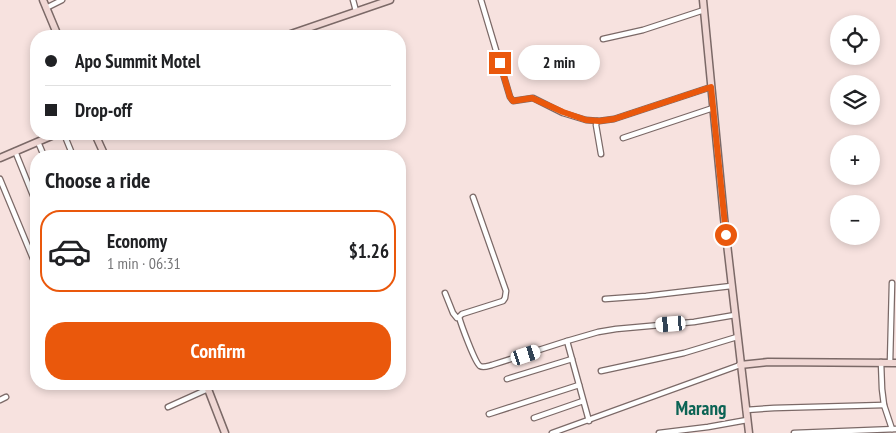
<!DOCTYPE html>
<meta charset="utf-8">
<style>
body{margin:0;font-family:"PT Sans Narrow",sans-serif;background:#f6f6f6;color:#202124;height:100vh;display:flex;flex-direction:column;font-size:19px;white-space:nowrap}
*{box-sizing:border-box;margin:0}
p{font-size:16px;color:#757577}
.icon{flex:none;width:28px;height:28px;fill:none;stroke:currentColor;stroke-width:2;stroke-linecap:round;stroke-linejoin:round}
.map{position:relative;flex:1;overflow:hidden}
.panel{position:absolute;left:30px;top:150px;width:376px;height:240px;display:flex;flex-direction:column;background:#fff;border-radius:20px;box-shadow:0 2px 8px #0003}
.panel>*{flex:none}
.hud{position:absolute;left:30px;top:30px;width:376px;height:110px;border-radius:20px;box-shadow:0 2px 8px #0003;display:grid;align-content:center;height:110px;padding:0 15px;background:#fff}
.controls{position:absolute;left:830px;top:15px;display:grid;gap:10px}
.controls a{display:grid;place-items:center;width:50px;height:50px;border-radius:50%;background:#fff;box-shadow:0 2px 8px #0003;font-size:25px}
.end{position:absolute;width:22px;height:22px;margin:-11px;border:6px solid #ea580c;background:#fff;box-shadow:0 0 0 2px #fff}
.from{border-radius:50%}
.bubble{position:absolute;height:35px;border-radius:18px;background:#fff;box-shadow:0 2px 8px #0003;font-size:16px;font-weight:800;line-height:35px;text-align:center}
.car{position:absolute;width:15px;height:30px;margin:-15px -8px;border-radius:6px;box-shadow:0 0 4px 1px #0007;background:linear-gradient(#fff 24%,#345 0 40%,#fff 0 76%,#345 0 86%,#fff 0)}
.hud b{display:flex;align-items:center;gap:18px;height:48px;font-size:19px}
.hud b+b{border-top:1px solid #e0e0e0}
.hud i{width:12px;height:12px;background:#202124}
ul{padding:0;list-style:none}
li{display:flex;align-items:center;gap:15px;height:82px;margin:0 10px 8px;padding:0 5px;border:2px solid transparent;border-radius:20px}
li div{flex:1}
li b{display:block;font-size:19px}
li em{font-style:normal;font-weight:800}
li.selected{border-color:#ea580c}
li>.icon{width:45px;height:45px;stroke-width:1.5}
h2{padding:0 15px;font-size:22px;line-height:60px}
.primary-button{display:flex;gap:10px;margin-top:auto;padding:10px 15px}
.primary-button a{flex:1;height:58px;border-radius:20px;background:#ea580c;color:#fff;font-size:20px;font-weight:800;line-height:58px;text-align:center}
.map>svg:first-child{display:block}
</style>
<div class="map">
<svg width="896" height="433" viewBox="0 0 896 433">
<rect width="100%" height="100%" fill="#f7e2df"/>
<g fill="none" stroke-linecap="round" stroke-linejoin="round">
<g stroke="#7b6967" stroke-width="7">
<g id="street">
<polyline points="353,0 356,11"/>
<polyline points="481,0 510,97 513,101 533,98 563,113 586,120 599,121 614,119 711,87"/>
<polyline points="46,8 62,0"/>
<polyline points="603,39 643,30 704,10"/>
<polyline points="597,121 596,125 601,154"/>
<polyline points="64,134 73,156"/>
<polyline points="623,138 713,108"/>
<polyline points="38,142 44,156"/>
<polyline points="15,151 36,203"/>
<polyline points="0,179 36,266"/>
<path d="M473,197L506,291L505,298L503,301L462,314L459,317C461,324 475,363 480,366C483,368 488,366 492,365L567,341L598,332L616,329L694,322L735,315"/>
<polyline points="445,293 453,313 457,318 459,317"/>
<polyline points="605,299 646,296 731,286"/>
<polyline points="567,341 589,421"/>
<polyline points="881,362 882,389 884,405 892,429"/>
<polyline points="890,363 892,283"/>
<polyline points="601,371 684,353 737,337"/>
<polyline points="507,379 572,359"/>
<polyline points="0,400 6,397"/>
<polyline points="168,407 208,389"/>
<polyline points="746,410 774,408 884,405"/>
<polyline points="489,414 579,385"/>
<polyline points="534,418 583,401"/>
<polyline points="552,433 740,365"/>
<polyline points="659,433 708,427 747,420"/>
<polyline points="794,433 896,429"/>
</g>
</g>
<g stroke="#7b6967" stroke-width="9">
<g id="secondary">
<polyline points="43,0 58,36"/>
<polyline points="703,0 724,218 749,433"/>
<polyline points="285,36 390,0"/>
<polyline points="95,134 105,156"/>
<polyline points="0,158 56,134"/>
<polyline points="740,365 768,362 896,363"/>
<polyline points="206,384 225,433"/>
</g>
</g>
<use href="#street" stroke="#fff" stroke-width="4.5"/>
<use href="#secondary" stroke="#f0d7d4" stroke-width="6"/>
</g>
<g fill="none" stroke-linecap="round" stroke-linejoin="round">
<polyline stroke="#ea580c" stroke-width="6" points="500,63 510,97 513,101 532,98 563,112 586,120 599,121 614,119 711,87 726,235"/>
</g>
<g text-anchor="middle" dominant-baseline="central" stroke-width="4" stroke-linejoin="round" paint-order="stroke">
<g font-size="19" font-weight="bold" fill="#0b6354" stroke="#f7e2df">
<text x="701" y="408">Marang</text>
</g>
</g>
</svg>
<div class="controls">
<a><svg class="icon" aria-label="locate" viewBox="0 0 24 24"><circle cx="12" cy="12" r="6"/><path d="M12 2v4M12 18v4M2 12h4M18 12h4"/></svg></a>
<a><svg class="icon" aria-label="layers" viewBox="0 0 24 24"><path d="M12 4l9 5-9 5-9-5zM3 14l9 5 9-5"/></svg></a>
<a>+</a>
<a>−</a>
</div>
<i class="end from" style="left:726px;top:235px"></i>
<i class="end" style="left:500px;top:63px"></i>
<div class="bubble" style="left:518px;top:45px;width:82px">2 min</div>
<i class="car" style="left:671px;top:324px;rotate:265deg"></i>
<i class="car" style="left:526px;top:355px;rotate:72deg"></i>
<div class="hud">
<b><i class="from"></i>Apo Summit Motel</b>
<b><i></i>Drop-off</b>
</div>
<section class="panel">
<h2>Choose a ride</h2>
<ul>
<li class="selected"><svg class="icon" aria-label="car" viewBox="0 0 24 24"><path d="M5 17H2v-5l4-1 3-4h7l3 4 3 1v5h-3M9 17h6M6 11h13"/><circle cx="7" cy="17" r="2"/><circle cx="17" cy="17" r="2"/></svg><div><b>Economy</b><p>1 min · 06:31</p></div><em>$1.26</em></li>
</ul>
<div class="primary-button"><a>Confirm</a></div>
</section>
</div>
